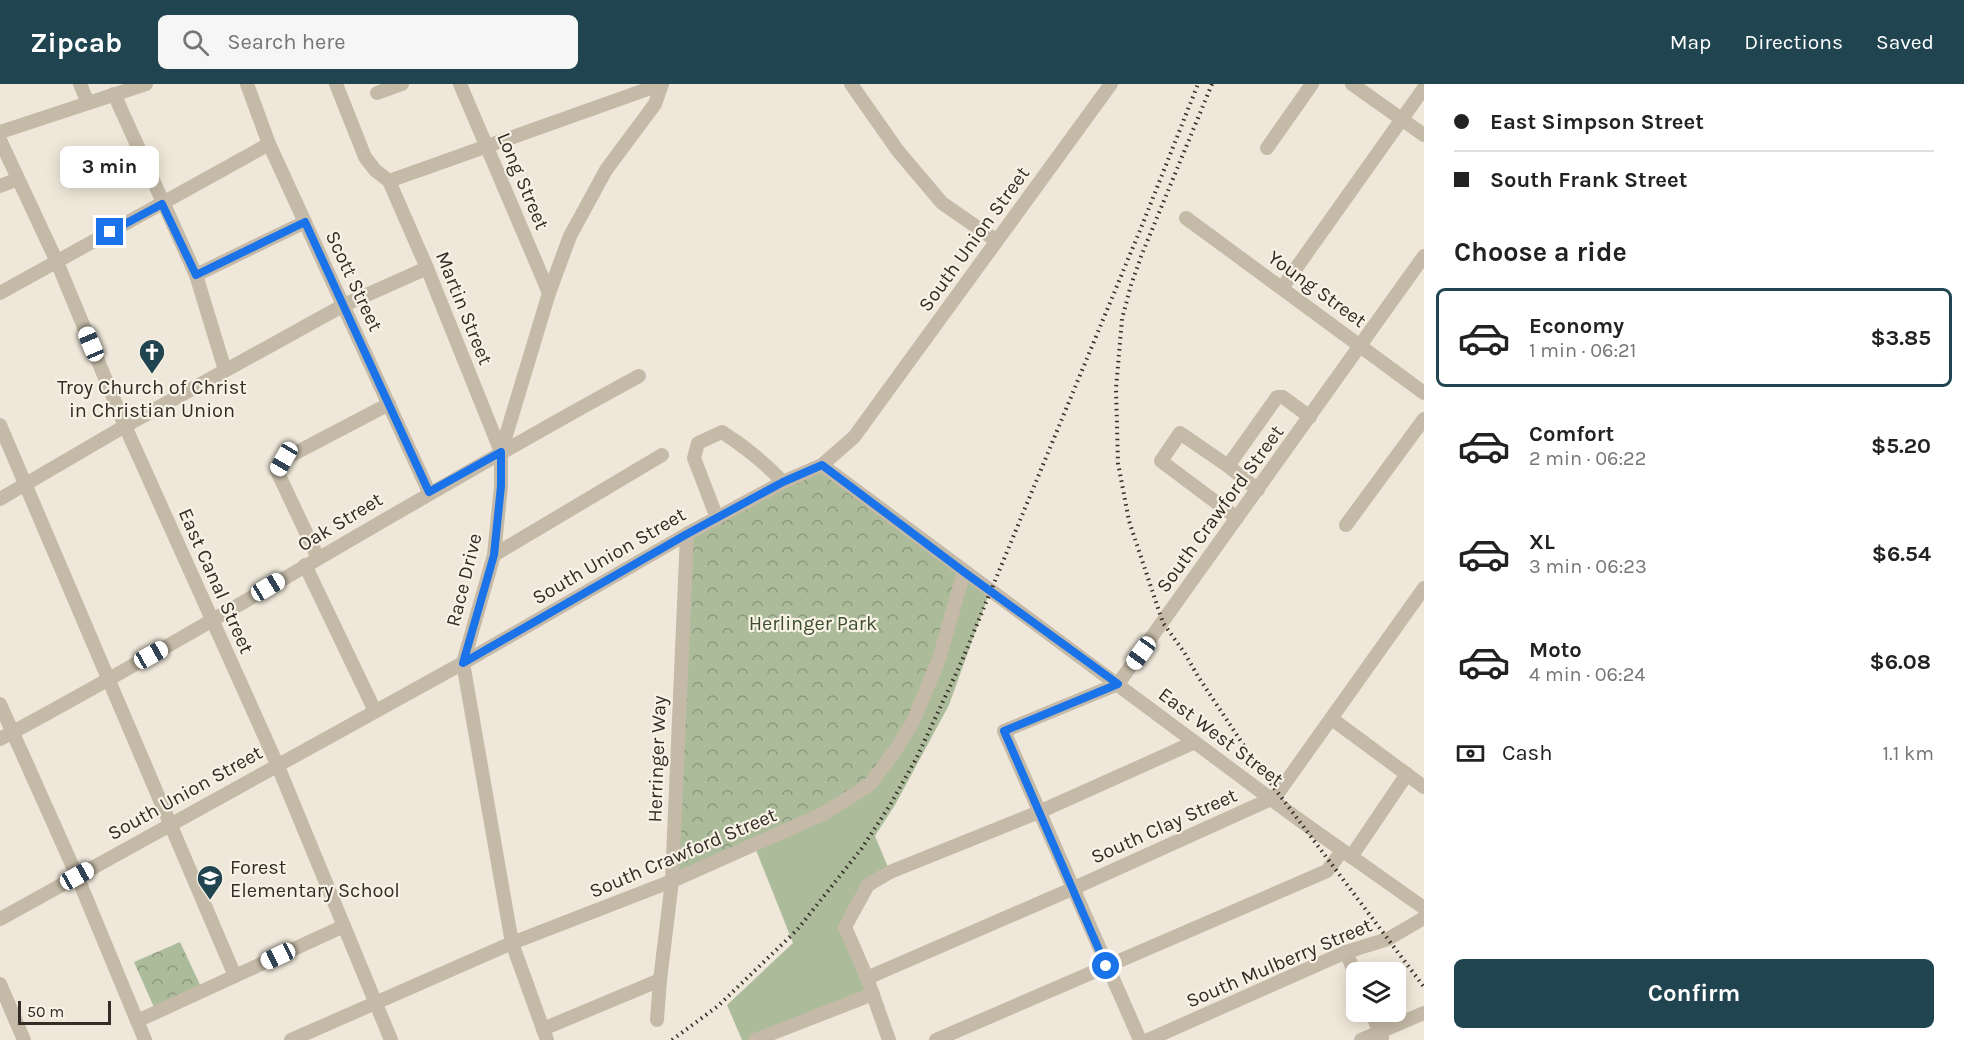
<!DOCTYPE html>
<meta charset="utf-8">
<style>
body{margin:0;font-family:Karla,sans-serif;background:#f6f6f6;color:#222;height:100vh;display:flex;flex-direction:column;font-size:22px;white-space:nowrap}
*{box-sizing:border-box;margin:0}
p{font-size:20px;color:#767676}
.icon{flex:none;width:33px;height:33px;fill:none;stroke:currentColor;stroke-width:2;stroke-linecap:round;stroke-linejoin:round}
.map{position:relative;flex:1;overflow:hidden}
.side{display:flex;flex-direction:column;background:#fff;width:540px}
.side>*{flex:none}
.top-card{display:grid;align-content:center;height:132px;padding:0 30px;background:#fff}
.buttons{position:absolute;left:1346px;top:878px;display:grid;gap:12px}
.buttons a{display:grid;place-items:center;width:60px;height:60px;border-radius:9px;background:#fff;box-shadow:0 3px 15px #0003;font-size:30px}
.scale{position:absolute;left:18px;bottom:15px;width:93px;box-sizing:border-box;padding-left:6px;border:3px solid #332c27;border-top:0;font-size:16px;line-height:21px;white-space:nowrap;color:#332c27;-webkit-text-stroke:4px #f7f2e5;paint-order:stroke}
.end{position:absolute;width:27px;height:27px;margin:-14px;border:8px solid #1a73e8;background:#fff;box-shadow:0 0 0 3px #fff}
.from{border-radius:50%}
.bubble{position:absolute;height:42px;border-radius:9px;background:#fff;box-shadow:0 3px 15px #0003;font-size:20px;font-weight:700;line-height:42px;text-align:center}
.car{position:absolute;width:18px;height:36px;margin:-18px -9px;border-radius:8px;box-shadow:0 0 4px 2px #0007;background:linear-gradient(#fff 24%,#345 0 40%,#fff 0 76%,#345 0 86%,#fff 0)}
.top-card b{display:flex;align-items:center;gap:21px;height:57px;font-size:22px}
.top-card b+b{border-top:2px solid #e0e0e0}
.top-card i{width:15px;height:15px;background:#222}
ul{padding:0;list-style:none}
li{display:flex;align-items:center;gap:18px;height:99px;margin:0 12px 9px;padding:0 18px;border:3px solid transparent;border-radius:9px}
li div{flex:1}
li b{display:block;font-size:22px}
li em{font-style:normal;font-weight:700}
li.active{border-color:#204550}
li>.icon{width:54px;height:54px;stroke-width:1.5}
h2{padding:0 30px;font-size:27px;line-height:72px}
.pay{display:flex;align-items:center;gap:15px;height:66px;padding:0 30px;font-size:22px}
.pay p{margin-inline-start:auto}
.primary-button{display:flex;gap:12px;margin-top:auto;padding:12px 30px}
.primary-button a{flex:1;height:69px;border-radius:9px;background:#204550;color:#fff;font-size:24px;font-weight:700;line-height:69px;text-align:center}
header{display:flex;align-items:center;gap:36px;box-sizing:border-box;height:84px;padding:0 30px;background:#204550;color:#fff}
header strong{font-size:28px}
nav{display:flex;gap:33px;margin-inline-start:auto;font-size:21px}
.search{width:420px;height:54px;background:#f6f6f6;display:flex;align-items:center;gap:15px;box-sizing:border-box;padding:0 21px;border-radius:9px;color:#767676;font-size:22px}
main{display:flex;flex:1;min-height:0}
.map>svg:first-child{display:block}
</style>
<header>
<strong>Zipcab</strong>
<div class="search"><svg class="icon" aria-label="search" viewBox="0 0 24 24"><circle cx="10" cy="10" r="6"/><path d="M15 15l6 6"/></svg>Search here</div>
<nav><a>Map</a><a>Directions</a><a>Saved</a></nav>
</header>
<main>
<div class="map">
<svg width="1424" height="956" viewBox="0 0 1424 956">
<defs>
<pattern id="forest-crowns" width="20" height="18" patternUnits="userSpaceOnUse" patternTransform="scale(1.5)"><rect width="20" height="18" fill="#acbc9b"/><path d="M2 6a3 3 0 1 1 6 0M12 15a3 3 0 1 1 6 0" fill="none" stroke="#8d997e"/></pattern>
</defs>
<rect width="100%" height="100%" fill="#efe8da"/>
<polygon fill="#acbc9b" points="964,488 990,507 949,621 895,721 875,752 890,788 868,801 845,842 873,910 755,956 742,956 727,921 793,859 754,761"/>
<g fill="url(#forest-crowns)">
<polygon points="822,381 964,488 913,638 870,700 672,797 687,450"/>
<polygon points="180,858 203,907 156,928 134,878"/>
</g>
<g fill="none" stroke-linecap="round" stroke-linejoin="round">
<g stroke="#c5baa7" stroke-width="14">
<polyline points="80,0 88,19"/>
<polyline points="247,0 269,60 429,408"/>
<polyline points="336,0 365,73 375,86 389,97 427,184 501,368"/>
<polyline points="460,0 549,209"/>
<polyline points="851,0 898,67 942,119 997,157"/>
<polyline points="1352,0 1424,51"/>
<polyline points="377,9 402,0"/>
<polyline points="114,10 196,191"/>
<polyline points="0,48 146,0"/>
<polyline points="0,56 57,178 125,342 277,680 391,956"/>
<polyline points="1267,64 1312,0"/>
<polyline points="389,97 662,0"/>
<polyline points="0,102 18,95"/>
<polyline points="1186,134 1424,309"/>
<polyline points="1282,204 1424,4"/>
<polyline points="0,209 269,60"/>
<polyline points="225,286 196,191 305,138"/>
<polyline points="0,341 235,892"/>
<polyline points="822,381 1298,735 1424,824"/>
<polyline points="1228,382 1180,349 1161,377 1237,434"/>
<polyline points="1258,406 1228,382 1277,313 1283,313 1310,333"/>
<polyline points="0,415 125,342 344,221 427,184"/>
<path d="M717,434L694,374L698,359L722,348C744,362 764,378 783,398"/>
<polyline points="1346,441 1424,335"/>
<polyline points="494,471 662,371"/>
<polyline points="318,474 277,387 284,375 389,320"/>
<polyline points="305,481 375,627"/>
<polyline points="0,620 77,792 145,956"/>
<polyline points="1332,635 1424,703"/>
<path d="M0,655C216,539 423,409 639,292"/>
<polyline points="1351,773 1407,690"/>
<polyline points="0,835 463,579 687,450 783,398 822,381 854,353 1111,0"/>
<polyline points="1346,868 1356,892"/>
<polyline points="867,894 1072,805 1271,715 1278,709 1424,504"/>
<polyline points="0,900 24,956"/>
<polyline points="1371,927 1382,954"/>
<polyline points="657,936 660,896 672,797 687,450"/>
<polyline points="137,937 344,842"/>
<polyline points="543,945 660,896"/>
<polyline points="291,956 512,859 672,797 825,729 870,700 894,668 913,638 939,575 964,488"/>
<polyline points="547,956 512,859 463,579 494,471 501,402 501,368 549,209 570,152 606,86 655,20 662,0"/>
<polyline points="755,956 873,910"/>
<polyline points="889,956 867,894 845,843 868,801 890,788 1039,728 1195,658"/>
<polyline points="936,956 1327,787 1342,767"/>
<polyline points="1140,956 1004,647 1118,600 1424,172"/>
<polyline points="1148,956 1346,868 1388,855 1424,834"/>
<polyline points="1361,956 1424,929"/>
</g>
<g stroke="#332c27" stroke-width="4" stroke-dasharray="1.5 4.5" stroke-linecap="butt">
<polyline points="1212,0 1142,170 1131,201 1122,235 1116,305 1118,379 1129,437 1163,539 1184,568 1199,594 1254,677 1424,903"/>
<polyline points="672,956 718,922 797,846 862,764 890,721 916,675 961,579 1143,139 1198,0"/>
</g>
</g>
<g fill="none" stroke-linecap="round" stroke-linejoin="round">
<polyline stroke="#1a73e8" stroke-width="8" points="110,148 162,120 196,191 305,138 429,408 501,368 501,402 494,471 463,579 687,450 783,398 822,381 964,488 1118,600 1004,647 1106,882"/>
</g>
<defs>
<g id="church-pin" transform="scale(1.35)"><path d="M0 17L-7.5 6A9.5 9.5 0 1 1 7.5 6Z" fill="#204550" stroke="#f7f2e5"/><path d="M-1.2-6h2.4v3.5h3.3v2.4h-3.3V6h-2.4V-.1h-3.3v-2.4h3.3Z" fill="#fff"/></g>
<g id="school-pin" transform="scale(1.35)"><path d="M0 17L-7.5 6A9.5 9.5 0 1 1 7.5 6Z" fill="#204550" stroke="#f7f2e5"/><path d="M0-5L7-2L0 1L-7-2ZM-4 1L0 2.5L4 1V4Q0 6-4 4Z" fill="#fff"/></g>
</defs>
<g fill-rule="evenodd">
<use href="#church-pin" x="152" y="268"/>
<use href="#school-pin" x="210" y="794"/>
</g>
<g text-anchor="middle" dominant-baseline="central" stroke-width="4.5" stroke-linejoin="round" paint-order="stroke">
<g font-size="20" fill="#332c27" stroke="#f7f2e5">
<text transform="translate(523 97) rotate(67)">Long Street</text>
<text transform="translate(974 155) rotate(-54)">South Union Street</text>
<text transform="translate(354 197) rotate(65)">Scott Street</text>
<text transform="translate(1317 205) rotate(36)">Young Street</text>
<text transform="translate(464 224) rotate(68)">Martin Street</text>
<text transform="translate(1220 425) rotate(-54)">South Crawford Street</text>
<text transform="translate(340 438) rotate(-31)">Oak Street</text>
<text transform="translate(609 472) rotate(-30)">South Union Street</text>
<text transform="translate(464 496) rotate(-76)">Race Drive</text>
<text transform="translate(216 497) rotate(66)">East Canal Street</text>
<text transform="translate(1221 653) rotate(37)">East West Street</text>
<text transform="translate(657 675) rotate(-88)">Herringer Way</text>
<text transform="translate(185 709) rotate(-29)">South Union Street</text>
<text transform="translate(1164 742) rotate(-24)">South Clay Street</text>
<text transform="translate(683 769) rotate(-23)">South Crawford Street</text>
<text transform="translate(1279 879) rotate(-23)">South Mulberry Street</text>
</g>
<g font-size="20" fill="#332c27" stroke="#f7f2e5">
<text x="152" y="303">Troy Church of Christ<tspan x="152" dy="23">in Christian Union</tspan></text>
<text x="230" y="783" text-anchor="start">Forest<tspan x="230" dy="23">Elementary School</tspan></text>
</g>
<g font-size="20" fill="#3d4e2d" stroke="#f7f2e5">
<text x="813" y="539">Herlinger Park</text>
</g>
</g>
</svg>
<div class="buttons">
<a><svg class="icon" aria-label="layers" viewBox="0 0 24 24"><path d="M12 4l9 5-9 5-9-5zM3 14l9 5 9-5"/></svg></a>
</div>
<div class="scale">50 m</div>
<i class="end from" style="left:1106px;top:882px"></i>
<i class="end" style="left:110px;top:148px"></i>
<div class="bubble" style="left:60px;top:62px;width:99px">3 min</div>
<i class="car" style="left:91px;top:260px;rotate:337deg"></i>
<i class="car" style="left:284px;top:375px;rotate:210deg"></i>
<i class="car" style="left:268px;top:503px;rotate:59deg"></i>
<i class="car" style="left:1141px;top:569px;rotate:216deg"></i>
<i class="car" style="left:151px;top:571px;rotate:61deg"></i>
<i class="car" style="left:77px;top:792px;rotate:61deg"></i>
<i class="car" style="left:278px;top:872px;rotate:245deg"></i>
</div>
<section class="side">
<div class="top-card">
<b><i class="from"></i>East Simpson Street</b>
<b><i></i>South Frank Street</b>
</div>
<h2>Choose a ride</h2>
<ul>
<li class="active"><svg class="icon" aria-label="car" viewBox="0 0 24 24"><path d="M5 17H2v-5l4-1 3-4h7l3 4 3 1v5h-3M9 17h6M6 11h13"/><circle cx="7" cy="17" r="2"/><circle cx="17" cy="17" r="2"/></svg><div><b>Economy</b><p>1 min · 06:21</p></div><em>$3.85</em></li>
<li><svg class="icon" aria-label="car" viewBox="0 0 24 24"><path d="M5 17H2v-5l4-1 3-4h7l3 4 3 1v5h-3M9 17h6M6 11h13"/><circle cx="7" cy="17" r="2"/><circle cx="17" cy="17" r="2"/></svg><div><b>Comfort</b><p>2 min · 06:22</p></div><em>$5.20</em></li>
<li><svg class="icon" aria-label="car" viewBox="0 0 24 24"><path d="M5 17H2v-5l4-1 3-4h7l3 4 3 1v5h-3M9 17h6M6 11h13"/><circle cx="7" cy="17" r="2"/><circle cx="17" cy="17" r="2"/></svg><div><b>XL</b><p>3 min · 06:23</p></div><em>$6.54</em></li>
<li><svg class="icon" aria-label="car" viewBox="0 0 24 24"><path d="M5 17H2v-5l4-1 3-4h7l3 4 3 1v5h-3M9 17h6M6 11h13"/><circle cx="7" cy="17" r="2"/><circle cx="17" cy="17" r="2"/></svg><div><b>Moto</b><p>4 min · 06:24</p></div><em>$6.08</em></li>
</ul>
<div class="pay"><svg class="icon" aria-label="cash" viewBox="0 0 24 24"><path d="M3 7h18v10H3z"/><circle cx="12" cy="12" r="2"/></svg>Cash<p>1.1 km</p></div>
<div class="primary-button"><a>Confirm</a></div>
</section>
</main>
